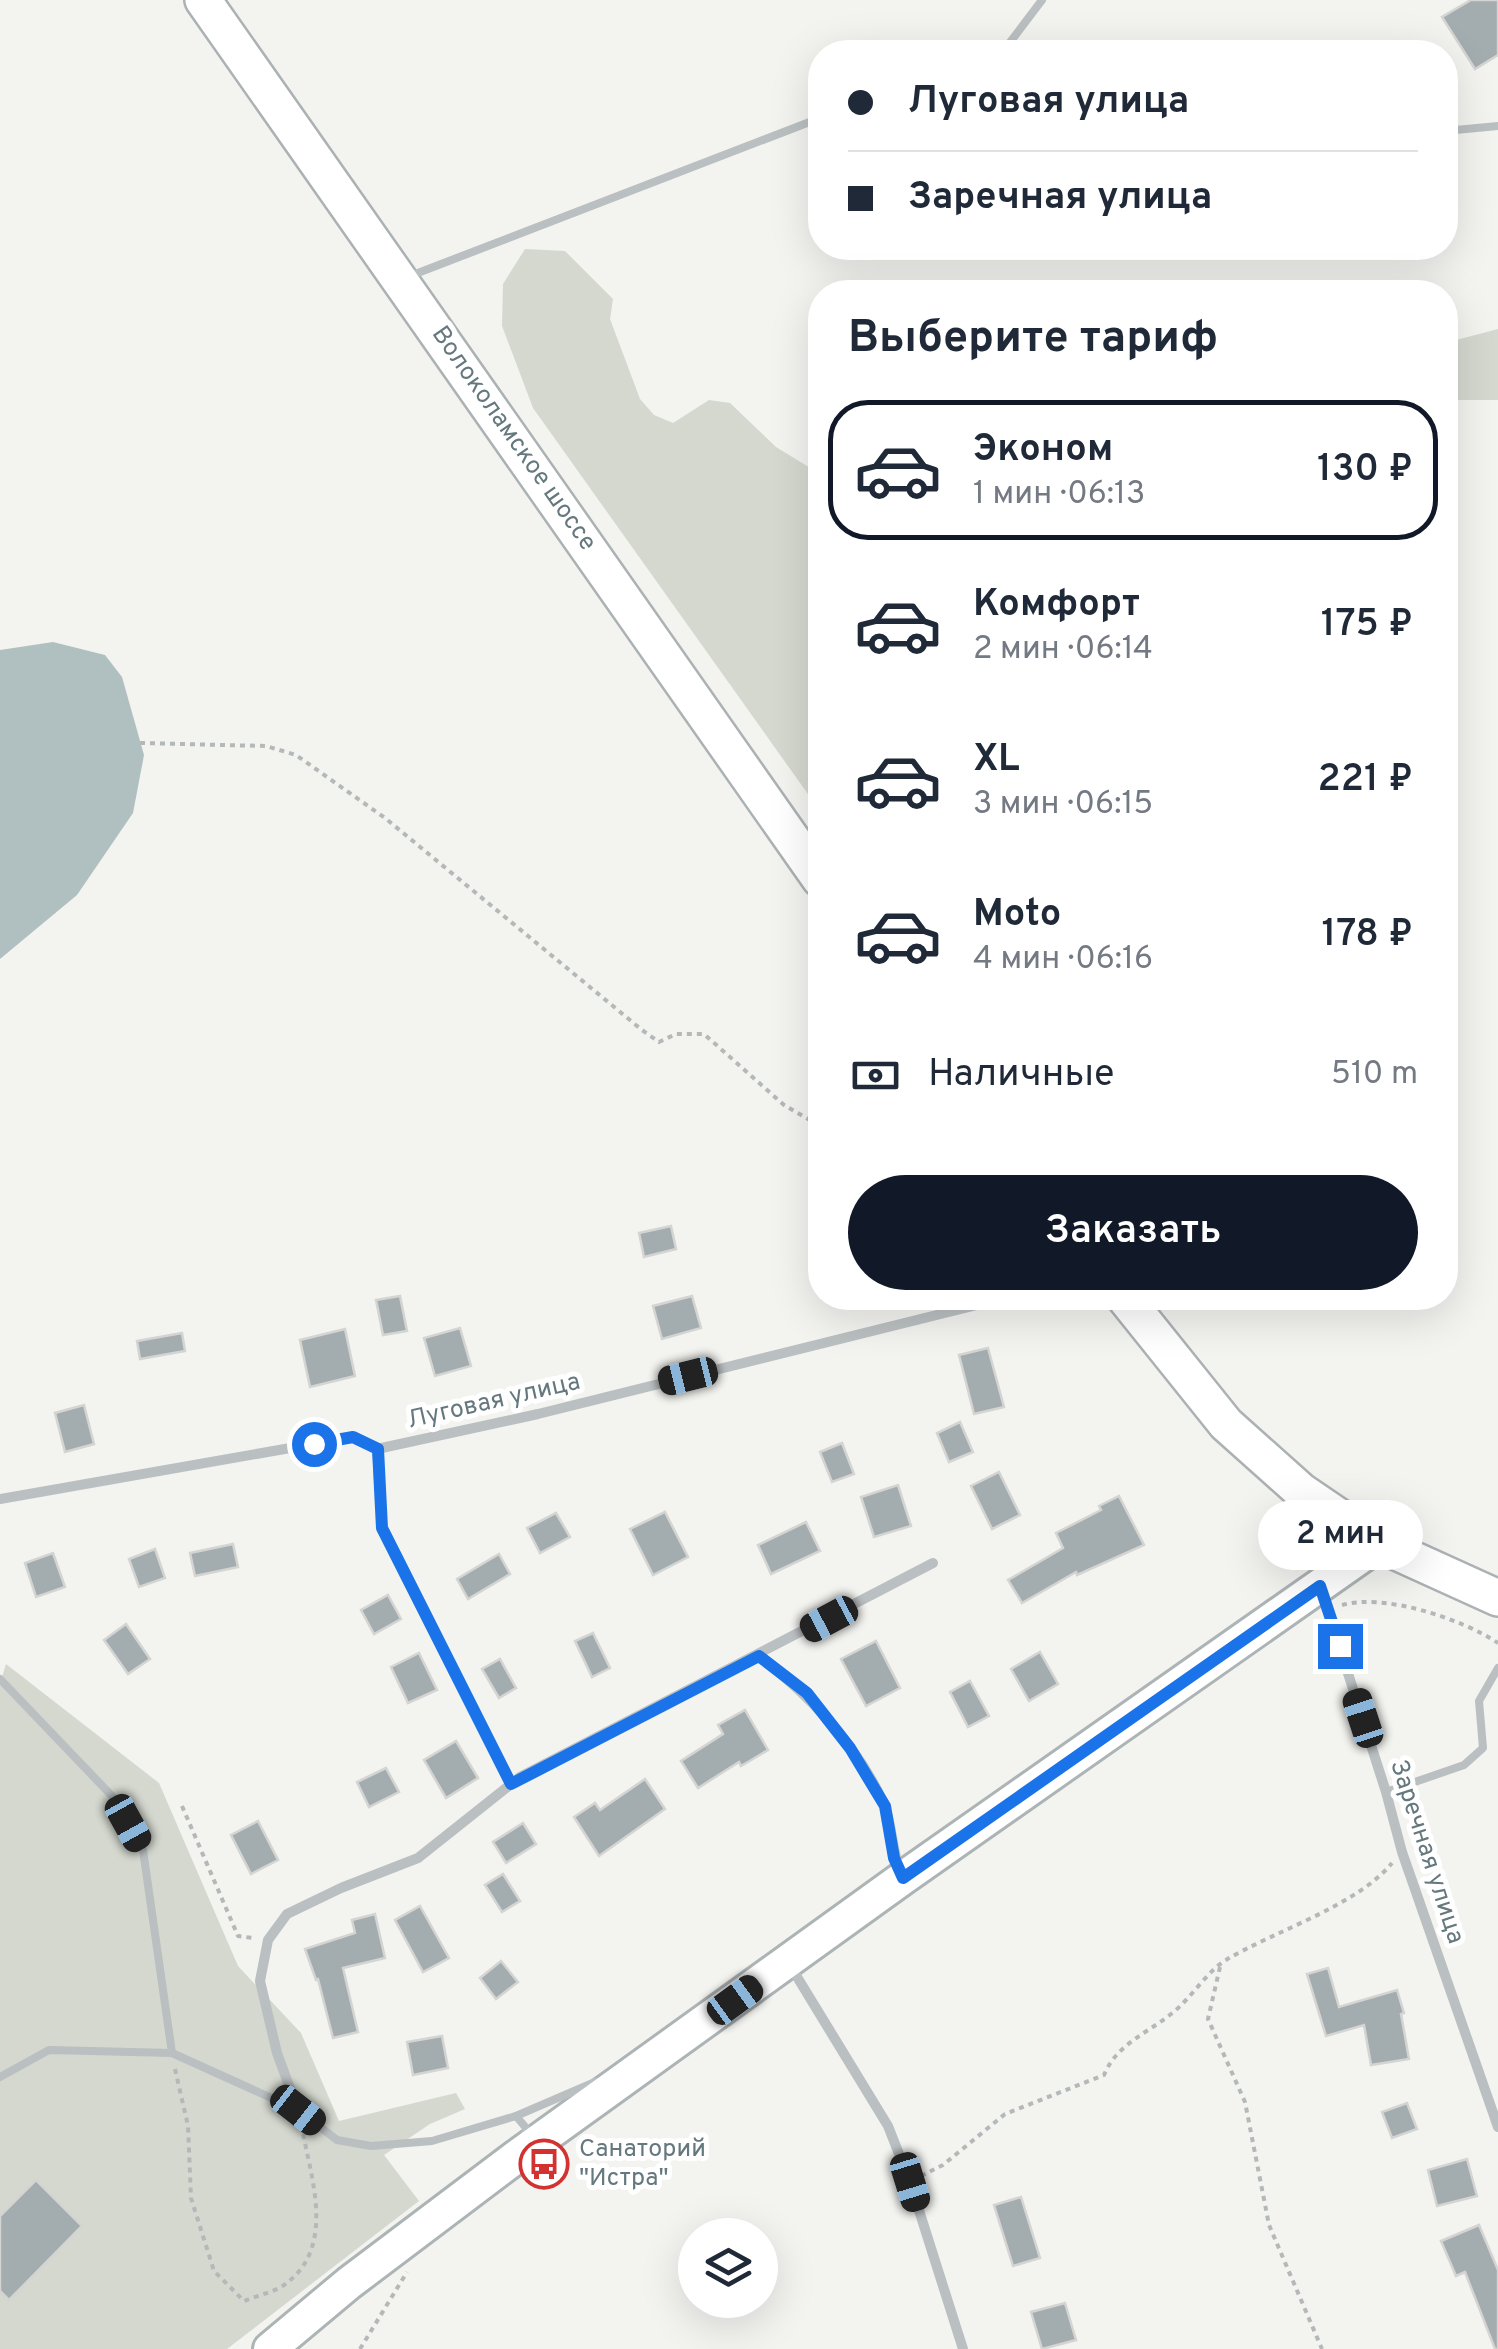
<!DOCTYPE html>
<html lang="ru">
<meta charset="utf-8">
<style>
body{margin:0;font-family:Overpass,sans-serif;background:#f2f2f3;color:#1f2937;height:100vh;display:flex;flex-direction:column;font-size:38px;white-space:nowrap}
*{box-sizing:border-box;margin:0}
p{font-size:32px;color:#747a83}
.icon{flex:none;width:55px;height:55px;fill:none;stroke:currentColor;stroke-width:2;stroke-linecap:round;stroke-linejoin:round}
.map{position:relative;flex:1;overflow:hidden}
.drawer{position:absolute;left:808px;top:280px;width:650px;height:1030px;display:flex;flex-direction:column;background:#fff;border-radius:40px;box-shadow:0 10px 40px #0002}
.drawer>*{flex:none}
.banner{position:absolute;left:808px;top:40px;width:650px;height:220px;border-radius:40px;box-shadow:0 10px 40px #0002;display:grid;align-content:center;height:220px;padding:0 40px;background:#fff}
.fabs{position:absolute;left:678px;top:2218px;display:grid;gap:20px}
.fabs a{display:grid;place-items:center;width:100px;height:100px;border-radius:50%;background:#fff;box-shadow:0 10px 40px #0002;font-size:50px}
.end{position:absolute;width:45px;height:45px;margin:-22px;border:12px solid #1a73e8;background:#fff;box-shadow:0 0 0 5px #fff}
.from{border-radius:50%}
.bubble{position:absolute;height:70px;border-radius:35px;background:#fff;box-shadow:0 10px 40px #0002;font-size:32px;font-weight:600;line-height:70px;text-align:center}
.car{position:absolute;width:30px;height:60px;margin:-30px -15px;border-radius:12px;box-shadow:0 0 8px 2px #0007;background:linear-gradient(#222 24%,#8ab4d8 0 40%,#222 0 76%,#8ab4d8 0 86%,#222 0)}
.banner b{display:flex;align-items:center;gap:35px;height:95px;font-size:38px}
.banner b+b{border-top:2px solid #e0e1e3}
.banner i{width:25px;height:25px;background:#1f2937}
ul{padding:0;list-style:none}
li{display:flex;align-items:center;gap:30px;height:140px;margin:0 20px 15px;padding:0 20px;border:5px solid transparent;border-radius:40px}
li div{flex:1}
li b{display:block;font-size:38px}
li em{font-style:normal;font-weight:600}
li.active{border-color:#111827}
li>.icon{width:90px;height:90px;stroke-width:1.5}
h2{padding:0 40px;font-size:45px;line-height:120px}
.pay{display:flex;align-items:center;gap:25px;height:110px;padding:0 40px;font-size:38px}
.pay p{margin-inline-start:auto}
.button{display:flex;gap:20px;margin-top:auto;padding:20px 40px}
.button a{flex:1;height:115px;border-radius:60px;background:#111827;color:#fff;font-size:40px;font-weight:600;line-height:115px;text-align:center}
.map>svg:first-child{display:block}
</style>
<div class="map">
<svg width="1498" height="2349" viewBox="0 0 1498 2349">
<rect width="100%" height="100%" fill="#f3f3f0"/>
<g fill="#d4d8cf">
<polygon points="525,249 565,251 613,299 610,319 640,399 654,415 673,423 709,400 730,403 776,447 812,469 820,488 820,811 533,408 502,326 503,284"/>
<polygon points="1498,329 1498,400 1445,400 1445,343"/>
<polygon points="6,1664 159,1783 238,1966 301,2033 339,2121 456,2093 465,2109 430,2124 384,2155 419,2201 227,2349 0,2349 0,1684"/>
</g>
<polygon fill="#b0c0c1" points="53,642 105,655 122,677 144,755 133,813 77,895 0,959 0,650"/>
<g fill="#a3acae" stroke="#d4d4d2" stroke-width="2.5">
<polygon points="1471,0 1498,0 1498,55 1475,69 1442,17"/>
<polygon points="671,1226 676,1249 644,1257 639,1233"/>
<polygon points="400,1296 407,1331 383,1335 376,1300"/>
<polygon points="692,1296 701,1328 662,1339 653,1306"/>
<polygon points="460,1328 471,1366 435,1376 424,1338"/>
<polygon points="345,1329 355,1376 310,1387 300,1340"/>
<polygon points="182,1333 185,1351 140,1359 137,1341"/>
<polygon points="988,1348 1004,1407 974,1414 959,1355"/>
<polygon points="84,1405 94,1444 65,1452 55,1413"/>
<polygon points="960,1422 973,1452 949,1462 937,1433"/>
<polygon points="842,1443 854,1474 832,1482 820,1452"/>
<polygon points="999,1472 1020,1515 992,1529 971,1486"/>
<polygon points="898,1485 911,1526 874,1537 861,1497"/>
<polygon points="1119,1496 1144,1545 1077,1575 1076,1572 1022,1603 1008,1580 1063,1548 1056,1533 1101,1510 1099,1506"/>
<polygon points="665,1512 688,1557 653,1575 630,1529"/>
<polygon points="556,1513 570,1537 540,1553 527,1528"/>
<polygon points="806,1522 820,1551 771,1574 758,1545"/>
<polygon points="233,1544 238,1567 195,1576 190,1553"/>
<polygon points="155,1549 165,1578 139,1587 129,1559"/>
<polygon points="53,1553 65,1587 36,1597 25,1563"/>
<polygon points="499,1554 510,1574 468,1599 457,1579"/>
<polygon points="388,1595 401,1619 374,1634 361,1610"/>
<polygon points="126,1624 150,1659 128,1674 104,1640"/>
<polygon points="593,1633 610,1668 592,1677 575,1641"/>
<polygon points="876,1641 900,1688 866,1706 841,1659"/>
<polygon points="1040,1652 1058,1684 1029,1701 1011,1669"/>
<polygon points="419,1653 437,1690 408,1703 391,1667"/>
<polygon points="500,1659 516,1688 499,1698 482,1669"/>
<polygon points="970,1681 989,1716 968,1727 950,1692"/>
<polygon points="745,1710 768,1750 741,1766 739,1762 698,1788 681,1761 723,1734 718,1725"/>
<polygon points="456,1741 478,1778 446,1798 424,1760"/>
<polygon points="386,1768 399,1792 369,1807 357,1782"/>
<polygon points="645,1779 665,1809 599,1856 574,1817 595,1803 600,1810"/>
<polygon points="258,1821 278,1860 251,1874 231,1835"/>
<polygon points="523,1823 536,1844 506,1863 493,1842"/>
<polygon points="503,1874 520,1901 502,1912 485,1885"/>
<polygon points="420,1906 449,1958 423,1972 395,1920"/>
<polygon points="375,1914 385,1958 343,1968 358,2032 333,2038 318,1979 316,1980 305,1949 355,1933 352,1920"/>
<polygon points="501,1961 518,1982 496,1999 480,1978"/>
<polygon points="1328,1968 1339,2007 1397,1990 1404,2013 1401,2014 1409,2059 1371,2065 1364,2025 1326,2036 1307,1974"/>
<polygon points="442,2036 448,2068 413,2075 407,2042"/>
<polygon points="1407,2103 1417,2129 1392,2138 1382,2112"/>
<polygon points="1467,2159 1477,2196 1437,2206 1428,2170"/>
<polygon points="36,2180 82,2226 9,2300 0,2291 0,2216"/>
<polygon points="1021,2197 1040,2258 1013,2266 994,2205"/>
<polygon points="1479,2225 1498,2270 1498,2349 1495,2349 1465,2272 1456,2276 1441,2241"/>
<polygon points="1065,2303 1076,2340 1042,2349 1031,2312"/>
</g>
<g fill="none" stroke-linecap="round" stroke-linejoin="round">
<g stroke="#adb4b6" stroke-width="38">
<polyline id="secondary" points="270,2349 349,2283 516,2157 903,1878 1379,1544"/>
</g>
<g stroke="#acb2b4" stroke-width="40">
<g id="primary">
<polyline points="203,0 820,879"/>
<polyline points="1125,1298 1226,1424 1301,1491 1379,1544 1498,1598"/>
</g>
</g>
<g stroke="#b4b8b9" stroke-width="4" stroke-dasharray="5 5" stroke-linecap="butt">
<polyline points="140,743 266,746 296,755 385,818 642,1030 659,1042 676,1034 704,1034 784,1105 820,1126"/>
<path d="M1342,1605C1385,1593 1462,1619 1498,1643"/>
<polyline points="182,1806 238,1936 253,1938"/>
<polyline points="1220,1967 1208,2019 1245,2102 1269,2225 1322,2349"/>
<path d="M175,2069L188,2126L191,2198L214,2271L244,2301C256,2296 270,2293 281,2287C337,2251 312,2181 302,2129"/>
<path d="M921,2176L943,2165L1005,2114L1104,2075C1117,2044 1146,2034 1171,2014C1191,1999 1207,1971 1226,1960C1274,1931 1357,1906 1392,1863"/>
<polyline points="360,2349 407,2272"/>
</g>
<g stroke="#babfc1" stroke-width="8">
<polyline points="1008,45 1042,0"/>
<polyline points="988,52 1008,45 1034,52"/>
<polyline points="1445,131 1498,126"/>
<polyline points="410,276 820,118"/>
<polyline points="0,1679 112,1796 143,1850 172,2053"/>
<polyline points="1386,1792 1464,1765 1483,1748 1479,1701 1498,1668"/>
<polyline points="0,2077 49,2050 172,2053 298,2110 337,2140 371,2146 432,2141 516,2116 527,2129 523,2139"/>
<polyline points="516,2116 595,2082"/>
</g>
<g stroke="#babfc1" stroke-width="10">
<polyline points="377,1449 382,1528 511,1784"/>
<polyline points="0,1499 353,1437 377,1449 538,1414 989,1302 988,1298"/>
<polyline points="1322,1592 1386,1792 1402,1852 1498,2127"/>
<path d="M759,1656C810,1696 857,1744 884,1804C893,1825 891,1851 901,1872"/>
<polyline points="791,1967 888,2126 910,2182 963,2349"/>
<polyline points="298,2110 277,2053 260,1981 268,1940 287,1914 341,1888 418,1858 520,1777 933,1563"/>
</g>
<use href="#secondary" stroke="#fff" stroke-width="32"/>
<use href="#primary" stroke="#fff" stroke-width="35"/>
</g>
<g fill="none" stroke-linecap="round" stroke-linejoin="round">
<polyline stroke="#1a73e8" stroke-width="12" points="314,1444 353,1437 378,1449 382,1528 511,1784 759,1656 807,1693 850,1748 885,1806 894,1858 903,1878 1320,1586 1340,1646"/>
</g>
<defs>
<g id="bus-ring" transform="scale(2.5)"><circle r="9.5" fill="#fff" stroke="#d23331" stroke-width="1.5"/><path d="M-5-6H5V4H4V6H2V4H-2V6H-4V4H-5ZM-3.5-4V0h7V-4ZM-3.5 1.2v1.5H-2V1.2ZM2 1.2v1.5H3.5V1.2Z" fill="#d23331"/></g>
</defs>
<g fill-rule="evenodd">
<use href="#bus-ring" x="544" y="2164"/>
</g>
<g text-anchor="middle" dominant-baseline="central" stroke-width="10" stroke-linejoin="round" paint-order="stroke">
<g font-size="25" fill="#65787e" stroke="#fff">
<text transform="translate(513 439) rotate(55)">Волоколамское шоссе</text>
<text transform="translate(494 1402) rotate(-13)">Луговая улица</text>
<text transform="translate(1426 1852) rotate(72)">Заречная улица</text>
</g>
<g font-size="25" fill="#65787e" stroke="#fff" text-anchor="start">
<text x="579" y="2150">Санаторий<tspan x="579" dy="29">"Истра"</tspan></text>
</g>
</g>
</svg>
<div class="fabs">
<a><svg class="icon" aria-label="layers" viewBox="0 0 24 24"><path d="M12 4l9 5-9 5-9-5zM3 14l9 5 9-5"/></svg></a>
</div>
<i class="end from" style="left:314px;top:1444px"></i>
<i class="end" style="left:1340px;top:1646px"></i>
<div class="bubble" style="left:1258px;top:1500px;width:165px">2 мин</div>
<i class="car" style="left:688px;top:1376px;rotate:256deg"></i>
<i class="car" style="left:829px;top:1619px;rotate:242deg"></i>
<i class="car" style="left:1363px;top:1718px;rotate:342deg"></i>
<i class="car" style="left:128px;top:1823px;rotate:151deg"></i>
<i class="car" style="left:735px;top:2000px;rotate:54deg"></i>
<i class="car" style="left:298px;top:2110px;rotate:128deg"></i>
<i class="car" style="left:910px;top:2182px;rotate:163deg"></i>
<div class="banner">
<b><i class="from"></i>Луговая улица</b>
<b><i></i>Заречная улица</b>
</div>
<section class="drawer">
<h2>Выберите тариф</h2>
<ul>
<li class="active"><svg class="icon" aria-label="car" viewBox="0 0 24 24"><path d="M5 17H2v-5l4-1 3-4h7l3 4 3 1v5h-3M9 17h6M6 11h13"/><circle cx="7" cy="17" r="2"/><circle cx="17" cy="17" r="2"/></svg><div><b>Эконом</b><p>1 мин · 06:13</p></div><em>130 ₽</em></li>
<li><svg class="icon" aria-label="car" viewBox="0 0 24 24"><path d="M5 17H2v-5l4-1 3-4h7l3 4 3 1v5h-3M9 17h6M6 11h13"/><circle cx="7" cy="17" r="2"/><circle cx="17" cy="17" r="2"/></svg><div><b>Комфорт</b><p>2 мин · 06:14</p></div><em>175 ₽</em></li>
<li><svg class="icon" aria-label="car" viewBox="0 0 24 24"><path d="M5 17H2v-5l4-1 3-4h7l3 4 3 1v5h-3M9 17h6M6 11h13"/><circle cx="7" cy="17" r="2"/><circle cx="17" cy="17" r="2"/></svg><div><b>XL</b><p>3 мин · 06:15</p></div><em>221 ₽</em></li>
<li><svg class="icon" aria-label="car" viewBox="0 0 24 24"><path d="M5 17H2v-5l4-1 3-4h7l3 4 3 1v5h-3M9 17h6M6 11h13"/><circle cx="7" cy="17" r="2"/><circle cx="17" cy="17" r="2"/></svg><div><b>Moto</b><p>4 мин · 06:16</p></div><em>178 ₽</em></li>
</ul>
<div class="pay"><svg class="icon" aria-label="cash" viewBox="0 0 24 24"><path d="M3 7h18v10H3z"/><circle cx="12" cy="12" r="2"/></svg>Наличные<p>510 m</p></div>
<div class="button"><a>Заказать</a></div>
</section>
</div>
